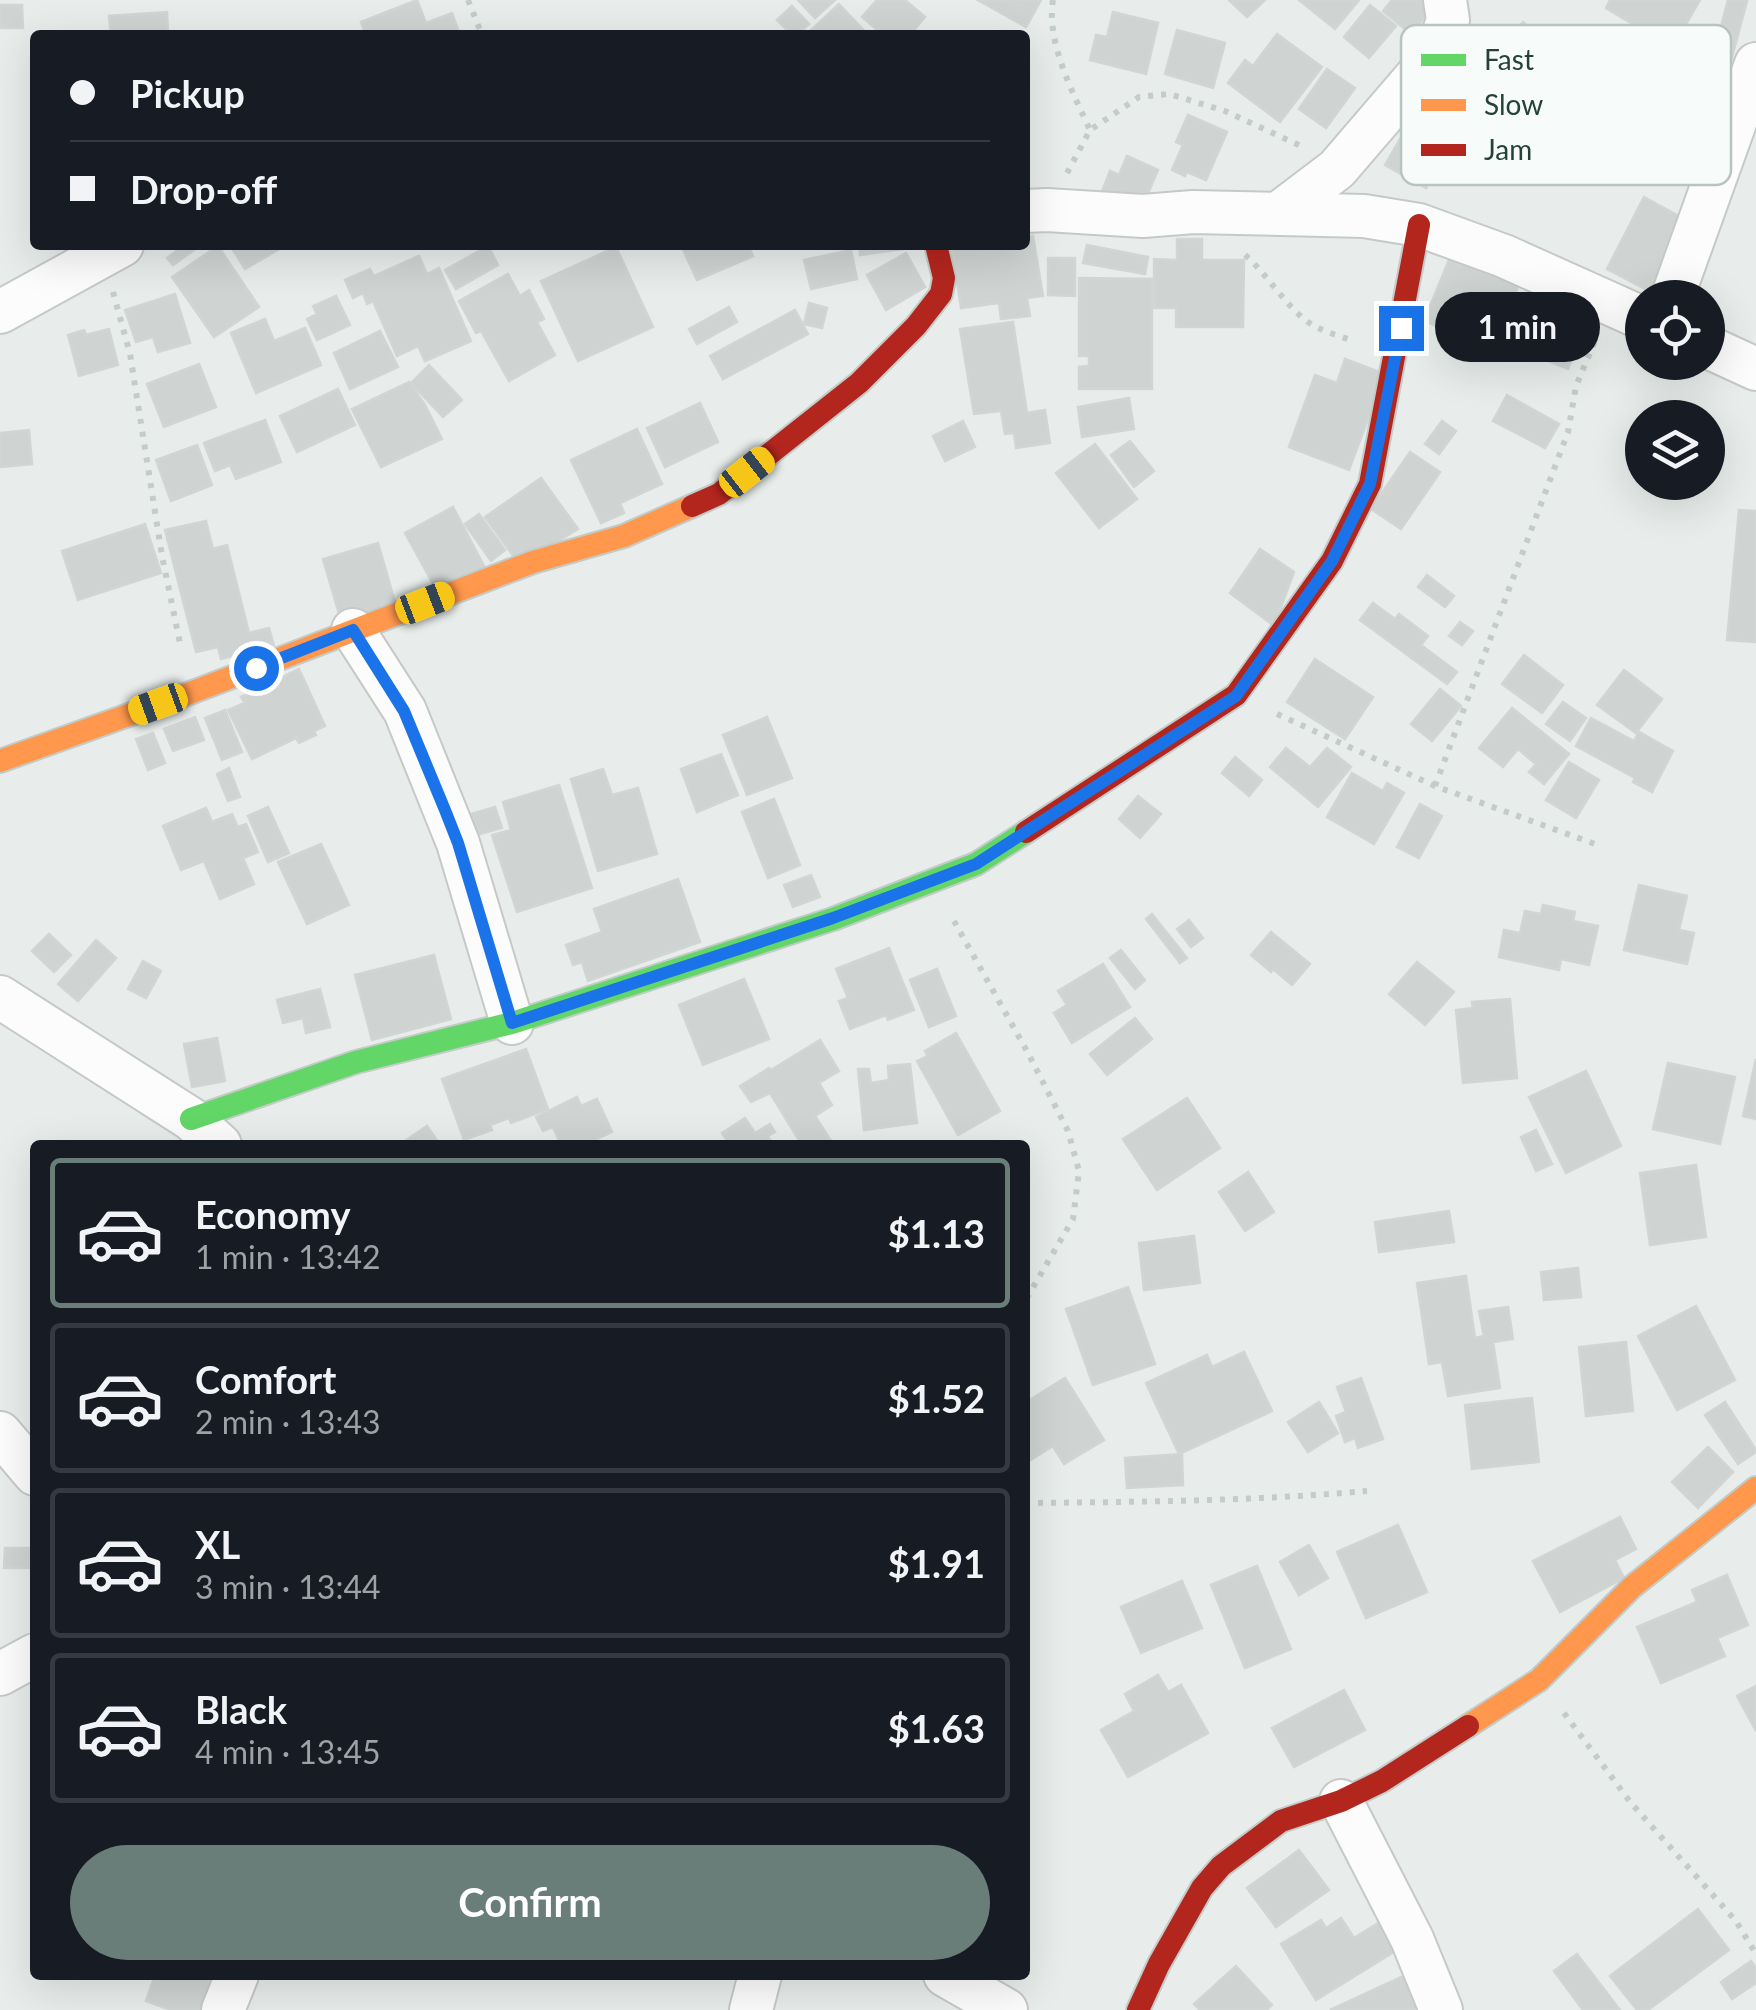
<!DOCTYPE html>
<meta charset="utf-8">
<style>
body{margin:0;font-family:Lato,sans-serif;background:#20242c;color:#f1f3f6;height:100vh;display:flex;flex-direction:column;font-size:38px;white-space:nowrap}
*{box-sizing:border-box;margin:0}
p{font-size:32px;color:#9ea1a6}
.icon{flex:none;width:55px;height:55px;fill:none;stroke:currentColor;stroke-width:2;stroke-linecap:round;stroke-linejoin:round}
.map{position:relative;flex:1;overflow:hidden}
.sheet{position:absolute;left:30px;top:1140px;width:1000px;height:840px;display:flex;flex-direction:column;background:#171b24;border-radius:10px;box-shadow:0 10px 40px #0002}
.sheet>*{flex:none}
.hud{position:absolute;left:30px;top:30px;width:1000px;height:220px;border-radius:10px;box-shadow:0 10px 40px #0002;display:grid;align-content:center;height:220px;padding:0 40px;background:#171b24}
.fabs{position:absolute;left:1625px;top:280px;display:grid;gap:20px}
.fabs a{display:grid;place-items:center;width:100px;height:100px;border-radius:50%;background:#171b24;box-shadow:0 10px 40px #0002;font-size:50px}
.end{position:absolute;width:45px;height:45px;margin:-22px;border:12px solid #1a73e8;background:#fff;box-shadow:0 0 0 5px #fff}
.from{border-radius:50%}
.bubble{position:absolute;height:70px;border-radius:35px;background:#171b24;box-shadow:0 10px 40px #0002;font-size:32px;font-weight:700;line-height:70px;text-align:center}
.car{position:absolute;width:30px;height:60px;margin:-30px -15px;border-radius:12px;box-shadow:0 0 8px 2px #0007;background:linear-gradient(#f5c518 24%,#345 0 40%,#f5c518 0 76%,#345 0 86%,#f5c518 0)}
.hud b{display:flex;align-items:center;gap:35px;height:95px;font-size:38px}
.hud b+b{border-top:2px solid #363941}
.hud i{width:25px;height:25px;background:#f1f3f6}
ul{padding:18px 0 0;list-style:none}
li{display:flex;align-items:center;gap:30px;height:150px;margin:0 20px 15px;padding:0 20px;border:5px solid #363941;border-radius:10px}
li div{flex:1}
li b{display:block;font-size:38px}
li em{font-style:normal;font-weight:700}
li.active{border-color:#697e78}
li>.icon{width:90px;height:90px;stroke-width:1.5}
.button{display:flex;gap:20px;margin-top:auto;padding:20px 40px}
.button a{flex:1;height:115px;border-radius:60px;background:#697e78;color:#fff;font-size:40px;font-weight:700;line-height:115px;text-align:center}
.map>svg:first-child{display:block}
</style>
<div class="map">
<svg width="1756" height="2010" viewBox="0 0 1756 2010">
<rect width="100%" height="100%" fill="#e8edeb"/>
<g fill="#cfd4d2" stroke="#d1d6d4" stroke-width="2.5">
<polygon points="417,0 426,23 452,13 460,35 366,35 361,22"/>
<polygon points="798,0 835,0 815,18"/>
<polygon points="877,0 905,0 925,17 910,35 883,35 862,17"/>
<polygon points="978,0 1041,0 1026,27"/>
<polygon points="1229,0 1265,0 1247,17"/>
<polygon points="1299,0 1359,0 1335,29"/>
<polygon points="1392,0 1421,0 1432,9 1411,34 1383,11"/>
<polygon points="1610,0 1700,0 1678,38 1665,30 1654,48 1634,37 1639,28 1606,8"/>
<polygon points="1728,0 1747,1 1731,61 1713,56"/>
<polygon points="839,4 868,35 806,35"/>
<polygon points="0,5 22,5 23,28 0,28"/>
<polygon points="1370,5 1396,26 1369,58 1344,37"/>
<polygon points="792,6 809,24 797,35 792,35 777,20"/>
<polygon points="167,12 168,35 111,35 109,16"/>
<polygon points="1113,12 1158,23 1146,74 1090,60 1096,35 1107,37"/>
<polygon points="1523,22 1586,77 1545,128 1479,75"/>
<polygon points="1177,30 1225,43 1213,88 1165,74"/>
<polygon points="1277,34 1322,67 1280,122 1228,83 1245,60 1253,66"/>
<polygon points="1327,69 1355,88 1326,128 1299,109"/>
<polygon points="1421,103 1462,126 1426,188 1385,165"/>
<polygon points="1188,115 1227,132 1206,180 1187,172 1185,176 1172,170 1183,145 1176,142"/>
<polygon points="1127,156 1158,170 1141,210 1101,194 1110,171 1119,175"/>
<polygon points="1644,197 1686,220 1649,291 1607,269"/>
<polygon points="1033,236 1043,296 1027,298 1030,316 1001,319 999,303 961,308 952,248 969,245 1025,245 1025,237"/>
<polygon points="1177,239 1202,239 1202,260 1244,260 1243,327 1176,327 1176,308 1154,308 1154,259 1177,260"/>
<polygon points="184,245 201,245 173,265 167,258"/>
<polygon points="230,245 286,245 245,269"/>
<polygon points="681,245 748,245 753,256 697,280"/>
<polygon points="859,245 918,245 918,247 860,255"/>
<polygon points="1087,245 1148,257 1145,274 1083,263"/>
<polygon points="218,246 259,307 214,337 172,277"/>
<polygon points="488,246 498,265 456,289 445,270"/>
<polygon points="616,247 653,327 578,361 541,281"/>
<polygon points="851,250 857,279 811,289 804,260"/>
<polygon points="906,253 925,287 886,310 867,275"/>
<polygon points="419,256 427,274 439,268 471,341 425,361 418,346 397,356 373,301 367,304 363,293 353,298 345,280 370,269 374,276"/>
<polygon points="1463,257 1522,277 1493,348 1424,321 1449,260 1460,265"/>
<polygon points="1048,258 1075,258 1075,296 1048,295"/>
<polygon points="508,274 520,296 529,290 544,319 537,322 555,355 509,381 481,331 476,333 459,301"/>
<polygon points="1079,278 1152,279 1152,389 1079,389 1079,367 1089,366 1089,356 1079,356"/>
<polygon points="175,294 190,343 158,352 153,337 136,342 125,310"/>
<polygon points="336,296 350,325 317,340 307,319 317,314 313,306"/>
<polygon points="1531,296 1588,319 1568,369 1500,342 1512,312 1523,316"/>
<polygon points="809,303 827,308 822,328 804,324"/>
<polygon points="729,307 737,322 697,344 689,329"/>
<polygon points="795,310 808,334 723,379 710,356"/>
<polygon points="265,319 274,341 305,328 321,365 256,393 231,333"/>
<polygon points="1013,322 1027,413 1045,410 1050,443 1016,448 1014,433 1005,434 1001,411 974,414 960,329"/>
<polygon points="109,329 118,365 79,376 68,335 84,330 86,335"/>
<polygon points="380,331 398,367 350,389 334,353"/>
<polygon points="1345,359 1385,374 1349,470 1289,447 1315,375 1337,383"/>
<polygon points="199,364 216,407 164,427 147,384"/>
<polygon points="429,365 462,400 443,417 411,383"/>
<polygon points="409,382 425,405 442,439 381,467 352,409"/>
<polygon points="338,389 355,425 297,452 280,416"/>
<polygon points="1507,395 1559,424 1545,448 1493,421"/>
<polygon points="1129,398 1134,429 1082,437 1078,407"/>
<polygon points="700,403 718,442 665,467 647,428"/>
<polygon points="265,420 281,462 236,479 230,465 215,471 204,443"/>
<polygon points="963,421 975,447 945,461 933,436"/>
<polygon points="1442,421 1456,431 1439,454 1425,444"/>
<polygon points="637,429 662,484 620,503 624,513 601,523 571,460"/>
<polygon points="29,430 32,464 0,467 0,433"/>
<polygon points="1130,441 1154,471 1134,487 1111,455"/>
<polygon points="1095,444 1137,499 1099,528 1056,473"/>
<polygon points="197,445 212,485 171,501 156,460"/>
<polygon points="1410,452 1440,472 1401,529 1371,509"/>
<polygon points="541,478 578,529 520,565 485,517"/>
<polygon points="453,507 484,566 437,591 405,533"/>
<polygon points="1739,510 1756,511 1756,642 1727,640"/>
<polygon points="479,514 505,550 491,561 465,524"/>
<polygon points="206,521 213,549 227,545 249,633 269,628 274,646 221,659 218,647 196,652 165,530"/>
<polygon points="145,524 161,573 78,600 62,551"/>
<polygon points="378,543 397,609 342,624 323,559"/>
<polygon points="1260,549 1294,572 1274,626 1230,593"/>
<polygon points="1427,575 1454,596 1445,607 1418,587"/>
<polygon points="1373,603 1395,619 1399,614 1428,636 1421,645 1457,672 1447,684 1360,620"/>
<polygon points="1460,622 1473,631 1462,645 1449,636"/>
<polygon points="1524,655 1563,685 1542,713 1502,684"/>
<polygon points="1315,659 1373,697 1345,739 1287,702"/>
<polygon points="299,669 325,726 314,731 316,735 299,743 296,738 252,759 228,710 245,703 241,697"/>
<polygon points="1624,670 1662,699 1636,733 1597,705"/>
<polygon points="1440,689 1461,706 1432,741 1411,724"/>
<polygon points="1563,702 1586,718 1570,741 1546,724"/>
<polygon points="1512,708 1569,754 1544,784 1529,772 1536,764 1518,749 1503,767 1479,748"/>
<polygon points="225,710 242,752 222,760 205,718"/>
<polygon points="195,717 204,740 173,751 164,729"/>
<polygon points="767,717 792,778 747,795 723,735"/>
<polygon points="1591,718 1634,741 1639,732 1673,751 1652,792 1633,782 1635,778 1576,746"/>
<polygon points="153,733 165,763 148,770 136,739"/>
<polygon points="1286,748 1310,767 1327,748 1351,767 1318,807 1270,767"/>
<polygon points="721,754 738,795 697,812 681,769"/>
<polygon points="1235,757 1262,780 1249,796 1222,773"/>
<polygon points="1569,762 1599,780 1576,818 1546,800"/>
<polygon points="229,768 240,797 228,801 217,774"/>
<polygon points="603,769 612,795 638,788 657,854 598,871 571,779"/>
<polygon points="1352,773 1383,791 1387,783 1404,793 1374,844 1327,817"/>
<polygon points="559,785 592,888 517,912 492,835 511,830 503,802"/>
<polygon points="1138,796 1161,814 1140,838 1119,819"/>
<polygon points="774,799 800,865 768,878 742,812"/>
<polygon points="1420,804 1442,816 1419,858 1397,847"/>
<polygon points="268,807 289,853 268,862 248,816"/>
<polygon points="495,807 502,828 480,834 471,814"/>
<polygon points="206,808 212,822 232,814 238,827 246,824 258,852 243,858 254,884 220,899 204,861 181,870 163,826"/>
<polygon points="321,844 349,905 307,924 278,862"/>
<polygon points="811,875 820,897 793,907 784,885"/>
<polygon points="678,879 700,942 588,981 582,962 573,965 566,945 602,932 594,909"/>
<polygon points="1639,885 1687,896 1679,930 1694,933 1687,964 1624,950"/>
<polygon points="1543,905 1575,912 1573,921 1598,926 1589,965 1561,959 1559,970 1499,957 1504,930 1520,933 1525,911 1541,914"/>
<polygon points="1152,914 1187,958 1180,963 1146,919"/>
<polygon points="1189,920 1203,938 1191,947 1177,929"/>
<polygon points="1271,932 1310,964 1292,985 1273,969 1271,972 1251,955"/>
<polygon points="49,934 71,955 54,972 32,951"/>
<polygon points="96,940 116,958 78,1001 58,984"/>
<polygon points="889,948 914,1010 888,1020 886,1015 850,1029 839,1001 848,998 836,969"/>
<polygon points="1121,950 1145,980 1135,989 1110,958"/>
<polygon points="434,955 451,1019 372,1040 355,975"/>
<polygon points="143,961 161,971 146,998 128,989"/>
<polygon points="1417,962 1454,992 1425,1025 1389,994"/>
<polygon points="1103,964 1130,1007 1072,1043 1054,1013 1067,1005 1058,991"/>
<polygon points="937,969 956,1016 929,1027 910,980"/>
<polygon points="744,979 769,1039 703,1065 679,1005"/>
<polygon points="320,989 330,1027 306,1033 303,1018 283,1023 277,1000"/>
<polygon points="1510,999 1517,1078 1463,1083 1456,1010 1473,1008 1472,1002"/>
<polygon points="1135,1018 1152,1039 1107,1075 1090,1054"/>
<polygon points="956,1033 1000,1111 958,1135 917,1061 928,1056 925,1051"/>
<polygon points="217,1038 225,1081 192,1087 184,1044"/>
<polygon points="820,1040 839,1071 819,1083 832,1105 815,1116 831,1141 826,1145 802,1145 770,1093 751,1102 740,1086 769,1068 771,1070"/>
<polygon points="526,1049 548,1109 511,1123 509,1118 490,1125 492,1130 464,1140 442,1079"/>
<polygon points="1756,1059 1756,1119 1743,1116"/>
<polygon points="1668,1063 1735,1077 1720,1144 1653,1129"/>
<polygon points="910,1064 917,1123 864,1130 858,1069 869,1069 871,1083 889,1080 888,1066"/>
<polygon points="1586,1071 1621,1146 1566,1173 1529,1097"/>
<polygon points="577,1097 581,1106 597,1099 612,1132 584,1145 561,1145 553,1127 543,1131 536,1117"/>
<polygon points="1187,1098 1220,1148 1157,1190 1123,1139"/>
<polygon points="745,1118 755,1133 770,1124 775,1132 768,1136 773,1145 730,1145 722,1133"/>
<polygon points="427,1126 440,1145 399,1145"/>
<polygon points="1536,1130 1552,1164 1536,1171 1521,1137"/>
<polygon points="1696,1165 1706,1237 1650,1245 1640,1173"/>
<polygon points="1248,1172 1274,1212 1245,1231 1219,1192"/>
<polygon points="1449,1211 1454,1242 1379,1252 1375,1222"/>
<polygon points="1194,1236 1200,1283 1144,1290 1139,1243"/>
<polygon points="1578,1268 1581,1297 1544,1300 1541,1272"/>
<polygon points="1466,1276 1475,1338 1484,1336 1479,1311 1508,1307 1513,1339 1493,1342 1500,1388 1448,1396 1442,1362 1429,1364 1417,1283"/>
<polygon points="1128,1287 1155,1364 1093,1385 1066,1309"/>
<polygon points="1696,1306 1735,1380 1677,1410 1638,1336"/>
<polygon points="1626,1342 1633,1411 1586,1416 1579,1347"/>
<polygon points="1244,1352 1272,1411 1179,1454 1146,1383 1207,1355 1212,1367"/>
<polygon points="1065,1378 1104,1440 1064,1464 1053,1446 1029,1461 1025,1455 1025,1403"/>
<polygon points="1361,1378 1383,1439 1358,1448 1355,1438 1345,1442 1336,1416 1346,1412 1337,1387"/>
<polygon points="1532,1398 1539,1462 1472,1469 1465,1405"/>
<polygon points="1319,1402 1338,1433 1308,1452 1288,1422"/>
<polygon points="1725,1402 1756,1450 1756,1452 1738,1464 1705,1415"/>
<polygon points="1708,1447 1733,1472 1698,1508 1672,1482"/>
<polygon points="1182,1454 1183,1485 1127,1488 1125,1458"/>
<polygon points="1620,1517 1636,1549 1615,1560 1624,1578 1560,1612 1533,1561"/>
<polygon points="1398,1525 1427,1592 1366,1618 1337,1552"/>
<polygon points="1309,1545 1328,1578 1299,1595 1280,1562"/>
<polygon points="5,1548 30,1548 29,1568 4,1568"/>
<polygon points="1257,1566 1291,1649 1245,1668 1211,1585"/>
<polygon points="1727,1575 1748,1625 1717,1638 1725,1656 1661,1683 1637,1627 1697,1602 1692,1590"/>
<polygon points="1182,1581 1202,1628 1141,1653 1121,1607"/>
<polygon points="1158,1675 1168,1692 1181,1685 1208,1733 1128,1777 1101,1730 1134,1711 1125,1694"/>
<polygon points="1756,1686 1756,1731 1737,1696"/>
<polygon points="1344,1690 1365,1730 1294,1767 1272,1728"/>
<polygon points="1299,1850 1329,1890 1276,1927 1247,1888"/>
<polygon points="1698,1909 1729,1950 1648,2010 1637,2010 1610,1976"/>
<polygon points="1388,1917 1405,1945 1316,2000 1281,1944 1321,1920 1326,1928 1341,1918 1354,1938"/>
<polygon points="1577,1954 1620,2010 1583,2010 1554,1971"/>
<polygon points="1751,1961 1756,1968 1756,1983 1732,1999 1721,1982"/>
<polygon points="1236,1966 1272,2005 1266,2010 1200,2010 1194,2004"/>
<polygon points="1408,1974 1425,2010 1330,2010"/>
<polygon points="155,1975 214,1975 201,2010 171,2010 146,2001"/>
</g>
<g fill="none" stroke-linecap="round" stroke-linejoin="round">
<g stroke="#c5cac8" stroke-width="46">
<g id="street">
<polyline points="1025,211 1047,210 1143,216 1193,212 1364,216 1419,225 1504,256 1642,318"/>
<polyline points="1279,213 1337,169 1428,63 1441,41 1448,20 1445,0"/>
<polyline points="1672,298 1756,64"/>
<polyline points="0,312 122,245"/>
<polyline points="1708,347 1756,369"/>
<polyline points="353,630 405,711 458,843 512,1023"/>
<polyline points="0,997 191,1119 220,1145"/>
<polyline points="0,1433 35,1474"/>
<polyline points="0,1674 35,1655"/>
<polyline points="1341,1801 1412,1939 1441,2010"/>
<polyline points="945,1975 1006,2010"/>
<polyline points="223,2010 237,1975"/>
<polyline points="751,2010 760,1975"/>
</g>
</g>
<g stroke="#c3cbc8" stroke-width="26">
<polyline id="fast" points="191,1119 356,1062 512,1023 833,919 976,864 1026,832"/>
</g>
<g stroke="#c3cbc8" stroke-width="26">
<g id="slow">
<polyline points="0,761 190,693 533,562 624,536 692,506"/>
<polyline points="1468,1726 1539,1680 1632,1587 1756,1488"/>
</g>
</g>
<g stroke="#c3cbc8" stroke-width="26">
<g id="jam">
<polyline points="692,506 719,494 859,383 916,326 941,294 944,278 936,245"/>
<polyline points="1026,832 1236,695 1332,561 1370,484 1419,225"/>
<polyline points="1138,2010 1159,1964 1202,1888 1221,1866 1281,1821 1341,1801 1382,1781 1468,1726"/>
</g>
</g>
<g stroke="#c3ccca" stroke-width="6" stroke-dasharray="5 8" stroke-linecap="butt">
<polyline points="468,0 482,35"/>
<path d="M1053,0C1046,42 1073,93 1090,130"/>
<polyline points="1067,173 1090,130 1139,97 1169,94 1225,111 1303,147"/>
<path d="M1245,255C1268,275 1283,303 1308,322C1321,331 1339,336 1354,341"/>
<polyline points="113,292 130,354 162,556 181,648"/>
<polyline points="1277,714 1435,786 1595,844"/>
<polyline points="1435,786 1568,432 1576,386 1595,341"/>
<polyline points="954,921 1028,1053 1068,1131 1079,1171 1073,1219 1025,1301"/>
<path d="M1025,1503C1139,1502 1253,1501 1367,1491"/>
<polyline points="1564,1713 1631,1803 1736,1921 1756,1954"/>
</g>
<use href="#street" stroke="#fcfcfc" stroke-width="42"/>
<use href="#fast" stroke="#63d668" stroke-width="22"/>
<use href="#slow" stroke="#ff974d" stroke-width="22"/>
<use href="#jam" stroke="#b3261e" stroke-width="22"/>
</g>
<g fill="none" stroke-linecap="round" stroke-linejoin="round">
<polyline stroke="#1a73e8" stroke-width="12" points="256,668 353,630 404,711 445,810 458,843 512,1023 833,918 976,864 1236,696 1332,561 1370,484 1401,328"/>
</g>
<rect x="1401" y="25" width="330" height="160" rx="15" fill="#f7fbf9" stroke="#b8c4c0" stroke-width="2.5"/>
<rect x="1421" y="54" width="45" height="12" fill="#63d668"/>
<rect x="1421" y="99" width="45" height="12" fill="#ff974d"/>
<rect x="1421" y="144" width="45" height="12" fill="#b3261e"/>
<g font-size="28" fill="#24423a">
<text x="1484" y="70">Fast</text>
<text x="1484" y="115">Slow</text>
<text x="1484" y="160">Jam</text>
</g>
</svg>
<div class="fabs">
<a><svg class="icon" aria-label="locate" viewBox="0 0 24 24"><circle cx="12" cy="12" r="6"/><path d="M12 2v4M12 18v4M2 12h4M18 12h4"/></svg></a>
<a><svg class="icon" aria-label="layers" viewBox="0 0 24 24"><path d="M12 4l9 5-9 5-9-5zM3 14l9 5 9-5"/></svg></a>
</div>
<i class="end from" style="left:256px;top:668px"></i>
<i class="end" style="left:1401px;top:328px"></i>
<div class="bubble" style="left:1435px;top:292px;width:165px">1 min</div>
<i class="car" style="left:747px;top:472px;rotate:52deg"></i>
<i class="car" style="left:425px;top:603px;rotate:69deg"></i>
<i class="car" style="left:158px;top:704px;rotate:250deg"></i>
<div class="hud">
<b><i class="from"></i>Pickup</b>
<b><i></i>Drop-off</b>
</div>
<section class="sheet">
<ul>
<li class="active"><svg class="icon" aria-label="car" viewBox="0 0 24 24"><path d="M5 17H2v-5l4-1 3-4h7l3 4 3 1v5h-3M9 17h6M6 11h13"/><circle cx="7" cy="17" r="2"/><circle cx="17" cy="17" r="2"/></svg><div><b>Economy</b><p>1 min · 13:42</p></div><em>$1.13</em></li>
<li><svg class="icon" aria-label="car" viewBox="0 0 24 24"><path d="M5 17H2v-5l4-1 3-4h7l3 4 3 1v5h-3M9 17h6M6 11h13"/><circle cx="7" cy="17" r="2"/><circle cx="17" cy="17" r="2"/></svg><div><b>Comfort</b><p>2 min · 13:43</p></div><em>$1.52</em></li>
<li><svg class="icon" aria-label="car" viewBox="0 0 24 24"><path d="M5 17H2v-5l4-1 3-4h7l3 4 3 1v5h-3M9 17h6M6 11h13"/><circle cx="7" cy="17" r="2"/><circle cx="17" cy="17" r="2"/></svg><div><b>XL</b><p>3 min · 13:44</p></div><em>$1.91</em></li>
<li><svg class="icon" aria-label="car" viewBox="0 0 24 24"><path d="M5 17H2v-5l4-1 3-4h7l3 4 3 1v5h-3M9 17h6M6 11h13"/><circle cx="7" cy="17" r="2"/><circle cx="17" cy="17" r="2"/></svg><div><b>Black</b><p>4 min · 13:45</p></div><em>$1.63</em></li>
</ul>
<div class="button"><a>Confirm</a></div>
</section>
</div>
